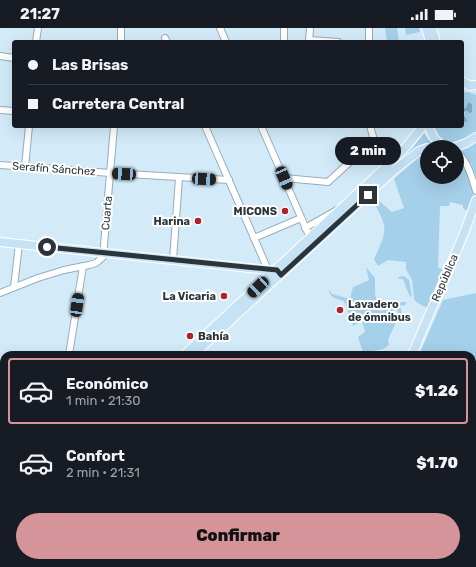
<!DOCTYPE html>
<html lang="es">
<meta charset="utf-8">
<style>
body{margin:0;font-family:Rubik,sans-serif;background:#20242c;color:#f1f3f6;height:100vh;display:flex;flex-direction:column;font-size:15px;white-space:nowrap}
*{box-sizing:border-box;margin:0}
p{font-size:13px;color:#9ea1a6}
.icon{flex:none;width:22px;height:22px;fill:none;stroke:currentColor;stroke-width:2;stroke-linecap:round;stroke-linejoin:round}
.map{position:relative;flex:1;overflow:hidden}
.sheet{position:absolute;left:0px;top:323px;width:476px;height:216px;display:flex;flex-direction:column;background:#171b24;border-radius:12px 12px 0 0;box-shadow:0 4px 16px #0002}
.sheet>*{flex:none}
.guide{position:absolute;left:12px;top:12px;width:452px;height:88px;border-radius:4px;box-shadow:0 4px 16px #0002;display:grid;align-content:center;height:88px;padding:0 16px;background:#171b24}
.controls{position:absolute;left:420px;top:112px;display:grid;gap:8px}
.controls a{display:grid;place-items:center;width:44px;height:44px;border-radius:50%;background:#171b24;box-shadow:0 4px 16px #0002;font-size:20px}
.end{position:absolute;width:18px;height:18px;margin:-9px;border:5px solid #2b3439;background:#fff;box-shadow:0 0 0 2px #fff}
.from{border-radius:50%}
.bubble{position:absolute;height:28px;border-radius:14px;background:#171b24;box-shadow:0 4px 16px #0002;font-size:13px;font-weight:800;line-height:28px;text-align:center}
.car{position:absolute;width:12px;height:24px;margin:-12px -6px;border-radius:5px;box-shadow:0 0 3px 1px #0007;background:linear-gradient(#222 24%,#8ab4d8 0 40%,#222 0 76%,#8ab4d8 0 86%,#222 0)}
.guide b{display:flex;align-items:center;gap:14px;height:38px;font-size:15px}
.guide b+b{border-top:1px solid #363941}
.guide i{width:10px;height:10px;background:#f1f3f6}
ul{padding:7px 0 0;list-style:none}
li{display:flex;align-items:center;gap:12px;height:66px;margin:0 8px 6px;padding:0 8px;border:2px solid transparent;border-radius:4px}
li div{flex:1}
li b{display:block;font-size:15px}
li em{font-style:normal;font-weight:800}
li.current{border-color:#d59499}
li>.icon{width:36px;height:36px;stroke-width:1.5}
.button{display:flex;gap:8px;margin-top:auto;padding:8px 16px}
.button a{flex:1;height:46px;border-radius:24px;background:#d59499;color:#111;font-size:16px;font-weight:800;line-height:46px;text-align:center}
.status{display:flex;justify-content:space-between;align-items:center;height:28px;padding:0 20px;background:#171b24;direction:ltr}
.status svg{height:11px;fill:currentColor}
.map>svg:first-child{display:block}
</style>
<div class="status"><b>21:27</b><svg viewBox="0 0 49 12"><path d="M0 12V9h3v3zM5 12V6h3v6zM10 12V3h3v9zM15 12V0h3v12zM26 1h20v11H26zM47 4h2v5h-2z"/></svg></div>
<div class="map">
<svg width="476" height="539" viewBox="0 0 476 539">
<rect width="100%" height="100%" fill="#d3ebf9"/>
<g fill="#a5d0ea">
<polygon points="385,0 397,0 399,14 387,14"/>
<polygon points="405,0 419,0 420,4 406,7"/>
<path d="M468,64L476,67V104C467,114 445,123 436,107C435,105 434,101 433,98L441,99L448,98L454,101V98H462V94H466V89L464,85L471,81L472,76L469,75L466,80H462V65Z"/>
<polygon points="424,105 428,111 434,115 425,117 393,140 392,139 413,119"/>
<polygon points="476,112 476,148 472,137 460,120"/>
<path d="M427,124V149H438L439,151L448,149L449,152L452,151L451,149H457V128C467,137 474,156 473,169C472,175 470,180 469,185L463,180V177L450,174L449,178H440L438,240L443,241L429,281L416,274L414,271L412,252L406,241V234L388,232L378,238L374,231C387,203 389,201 373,173L377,171L392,184L404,180L394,151L420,127Z"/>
<path d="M366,239L375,250V266L380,283L394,280V275L403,274H407L405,277L400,278L402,285L399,287L397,282L392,283L393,287L391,292L396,294L388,312L389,317L383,321L368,324L369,327H364L358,309L365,304L362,293L353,298L344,273C338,271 329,270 329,262L332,266L350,271L353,259L369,252Z"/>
<polygon points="404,248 409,252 412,268 410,269 403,251 398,251 399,249"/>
<polygon points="476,265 476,539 305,539 312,535 472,535 472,327 419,327 443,272"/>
<polygon points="0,352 4,352 4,448 0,449"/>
<rect x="189" y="535" width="26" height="4"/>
<polygon points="260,535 284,535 285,539 261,539"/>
</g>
<path fill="#80acc6" d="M468,75H470L472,76V84L470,85L467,83L464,84C463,88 467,89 467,94H462V80H466Z"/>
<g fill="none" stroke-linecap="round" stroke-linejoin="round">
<polyline stroke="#80acc6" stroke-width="1.5" points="0,453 4,452"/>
<g stroke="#96adbb" stroke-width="8">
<g id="minor">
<polyline points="220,0 226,14"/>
<polyline points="369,0 369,14"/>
<polyline points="165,10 167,14"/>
<polyline points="309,12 338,14"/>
<polyline points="36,14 38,0"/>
<polyline points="121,14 121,0"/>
<polyline points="284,14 284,0"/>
<polyline points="309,14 310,0"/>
<polyline points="0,28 14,30"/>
<polyline points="0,82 14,83"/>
<polyline points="205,98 268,242"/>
<polyline points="261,98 311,212"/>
<path d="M457,124C468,134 472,149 476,163"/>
<polyline points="0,137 111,145 229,152"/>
<polyline points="25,139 29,98"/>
<polyline points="284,150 328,154 374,112 370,98"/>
<polyline points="305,200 337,182"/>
<polyline points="254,210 301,190"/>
<polyline points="173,232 179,150"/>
<polyline points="14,259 19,216"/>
<polyline points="0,265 38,250 64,242 89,237 96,235 103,229 114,98"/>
<polyline points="69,327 83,238"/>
<polyline points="0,348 4,348"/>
<polyline points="0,463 4,464"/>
<polyline points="70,539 70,535"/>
<polyline points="217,539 217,535"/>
</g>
</g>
<g stroke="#fff" stroke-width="10">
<g id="major">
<polyline points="426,0 430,14"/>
<polyline points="432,0 436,14"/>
<polyline points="462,53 470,58 476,57"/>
<path d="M429,98C431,108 438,117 448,119"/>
<polyline points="455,119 466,115 476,109"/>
<polyline points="0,214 278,243"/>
<polyline points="184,327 389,136 406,119 423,98"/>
<polyline points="193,327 392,144 419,123 427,120"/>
<polyline points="412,327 465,203 476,172"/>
<polyline points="0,458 4,457"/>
<polyline points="0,535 40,539"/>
<polyline points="125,539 125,535"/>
<polyline points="297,539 304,535"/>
</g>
</g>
<use href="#minor" stroke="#fff" stroke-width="6"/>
<use href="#major" stroke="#c5e3f5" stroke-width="8"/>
</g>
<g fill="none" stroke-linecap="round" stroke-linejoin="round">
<polyline stroke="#2b3439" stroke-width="5" points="47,219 277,242 281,247 368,167"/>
</g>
<g fill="#b22028" stroke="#fff" stroke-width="1.5">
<circle cx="285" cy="183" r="4"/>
<circle cx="198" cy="193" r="4"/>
<circle cx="224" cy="268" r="4"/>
<circle cx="340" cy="282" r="4"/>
<circle cx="190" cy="308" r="4"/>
</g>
<g text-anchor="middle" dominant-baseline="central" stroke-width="4" stroke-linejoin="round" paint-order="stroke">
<g font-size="11" fill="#2b3439" stroke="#fff">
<text transform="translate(54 141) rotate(4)">Serafín Sánchez</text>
<text transform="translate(107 185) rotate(-85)">Cuarta</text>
<text transform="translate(445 250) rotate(-67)">República</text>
</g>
<g font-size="11" font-weight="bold" fill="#2b3439" stroke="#fff" text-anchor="end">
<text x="277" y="183">MICONS</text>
<text x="190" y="193">Harina</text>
<text x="216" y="268">La Vicaria</text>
<text x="348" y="276" text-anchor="start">Lavadero<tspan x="348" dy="13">de ómnibus</tspan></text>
<text x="198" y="308" text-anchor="start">Bahía</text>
</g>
</g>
</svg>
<div class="controls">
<a><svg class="icon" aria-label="locate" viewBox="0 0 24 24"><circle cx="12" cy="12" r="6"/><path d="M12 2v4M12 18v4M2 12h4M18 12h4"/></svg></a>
</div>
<i class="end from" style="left:47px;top:219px"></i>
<i class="end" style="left:368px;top:167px"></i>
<div class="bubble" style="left:335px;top:109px;width:66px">2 min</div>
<i class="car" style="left:124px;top:146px;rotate:273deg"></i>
<i class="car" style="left:284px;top:150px;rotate:157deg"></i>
<i class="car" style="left:204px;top:151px;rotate:93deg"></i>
<i class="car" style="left:258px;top:259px;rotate:227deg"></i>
<i class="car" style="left:77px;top:277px;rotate:8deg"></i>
<div class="guide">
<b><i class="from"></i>Las Brisas</b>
<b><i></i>Carretera Central</b>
</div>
<section class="sheet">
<ul>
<li class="current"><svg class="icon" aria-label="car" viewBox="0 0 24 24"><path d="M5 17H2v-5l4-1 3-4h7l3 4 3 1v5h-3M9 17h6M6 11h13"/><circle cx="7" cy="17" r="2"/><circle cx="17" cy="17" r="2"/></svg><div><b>Económico</b><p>1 min · 21:30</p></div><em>$1.26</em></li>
<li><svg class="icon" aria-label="car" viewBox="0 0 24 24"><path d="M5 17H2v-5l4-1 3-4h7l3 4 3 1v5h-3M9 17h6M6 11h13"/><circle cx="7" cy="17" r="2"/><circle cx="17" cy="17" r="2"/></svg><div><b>Confort</b><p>2 min · 21:31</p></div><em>$1.70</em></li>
</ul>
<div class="button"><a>Confirmar</a></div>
</section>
</div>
